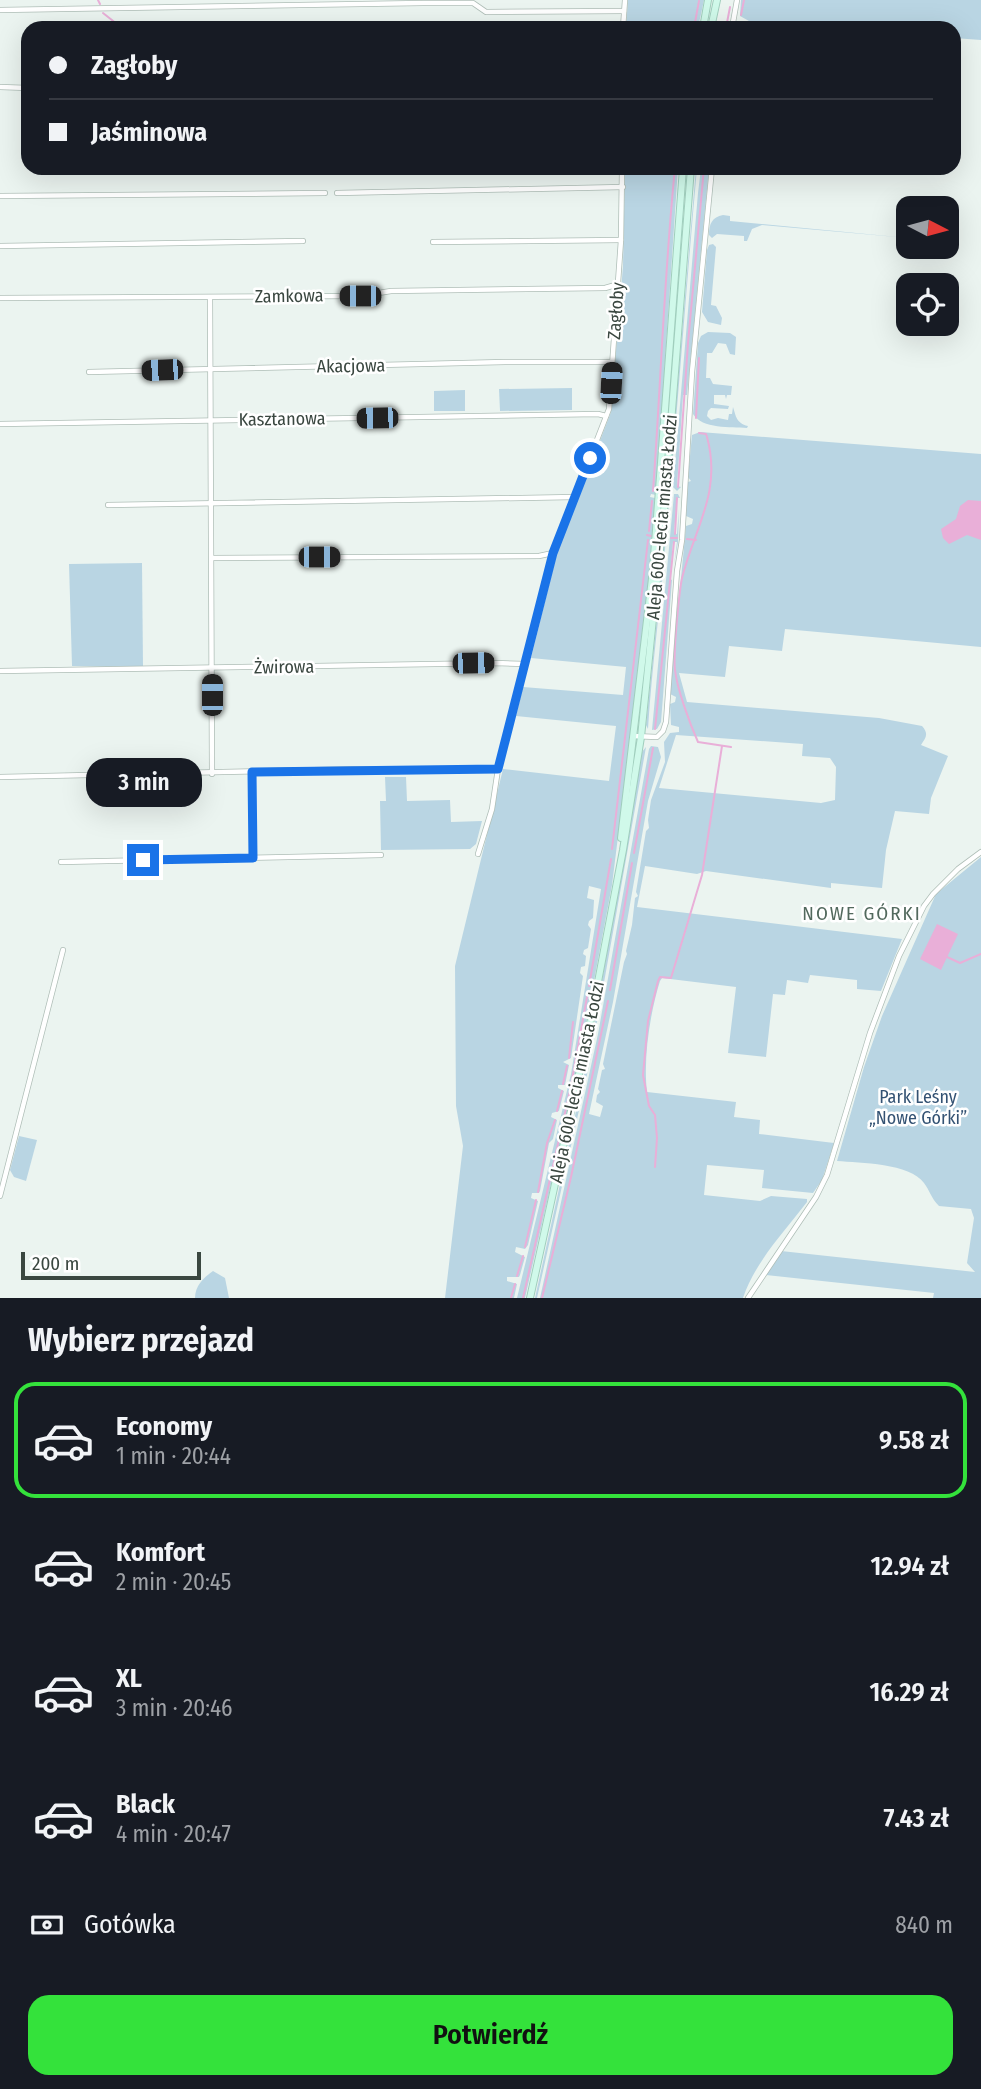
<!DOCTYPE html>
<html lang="pl">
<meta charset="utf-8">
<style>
body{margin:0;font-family:"Fira Sans Condensed",sans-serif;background:#20242c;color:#f1f3f6;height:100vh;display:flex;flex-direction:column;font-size:26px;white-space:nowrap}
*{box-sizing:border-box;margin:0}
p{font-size:23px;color:#9ea1a6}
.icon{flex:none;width:38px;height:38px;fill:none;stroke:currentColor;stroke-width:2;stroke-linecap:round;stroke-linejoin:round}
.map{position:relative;height:1298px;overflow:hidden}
.drawer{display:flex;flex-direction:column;background:#171b24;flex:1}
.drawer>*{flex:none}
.guide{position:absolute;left:21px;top:21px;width:940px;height:154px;border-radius:21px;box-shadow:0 7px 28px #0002;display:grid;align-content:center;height:154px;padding:0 28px;background:#171b24}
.needle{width:46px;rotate:96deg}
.tools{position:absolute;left:896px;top:196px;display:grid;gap:14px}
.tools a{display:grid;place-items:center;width:63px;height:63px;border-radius:14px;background:#171b24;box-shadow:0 7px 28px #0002;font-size:35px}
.scale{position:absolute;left:21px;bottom:18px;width:180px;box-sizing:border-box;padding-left:7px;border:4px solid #3a4740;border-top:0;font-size:19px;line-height:24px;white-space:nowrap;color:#3a4740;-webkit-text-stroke:5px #fff;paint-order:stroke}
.end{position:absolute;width:32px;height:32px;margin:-16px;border:9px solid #1a73e8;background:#fff;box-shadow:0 0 0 4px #fff}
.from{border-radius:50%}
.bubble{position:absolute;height:49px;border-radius:21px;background:#171b24;box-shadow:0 7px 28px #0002;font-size:23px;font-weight:600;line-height:49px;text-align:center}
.car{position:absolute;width:21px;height:42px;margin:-21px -10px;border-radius:9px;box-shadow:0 0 5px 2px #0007;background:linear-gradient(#222 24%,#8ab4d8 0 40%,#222 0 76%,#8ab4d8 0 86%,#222 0)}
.guide b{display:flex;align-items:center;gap:24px;height:66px;font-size:26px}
.guide b+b{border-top:2px solid #363941}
.guide i{width:18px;height:18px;background:#f1f3f6}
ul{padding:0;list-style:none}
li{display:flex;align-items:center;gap:21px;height:116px;margin:0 14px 10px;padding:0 14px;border:4px solid transparent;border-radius:21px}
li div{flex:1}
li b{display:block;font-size:26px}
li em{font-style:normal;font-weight:600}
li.on{border-color:#34e23b}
li>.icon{width:63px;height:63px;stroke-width:1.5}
h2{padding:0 28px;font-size:32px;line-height:84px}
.pay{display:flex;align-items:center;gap:18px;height:77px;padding:0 28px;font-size:26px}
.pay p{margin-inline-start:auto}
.cta{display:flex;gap:14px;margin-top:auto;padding:14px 28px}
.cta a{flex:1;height:80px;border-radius:21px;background:#34e23b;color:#111;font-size:28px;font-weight:600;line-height:80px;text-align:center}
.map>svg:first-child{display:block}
</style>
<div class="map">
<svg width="981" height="1298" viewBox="0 0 981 1298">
<rect width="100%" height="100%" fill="#ebf4f0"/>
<g fill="#b9d5e3" fill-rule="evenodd">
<polygon points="628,0 704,0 698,28 626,28"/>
<polygon points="741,0 981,0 981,40 954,38 954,28 835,28 749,21 740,16"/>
<polygon points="625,168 678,168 656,495 651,494 650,497 655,498 652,562 612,885 577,1071 525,1298 517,1298 571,1074 601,889 589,886 587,898 594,900 593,918 589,921 588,925 591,929 588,948 584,950 583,954 586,956 585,966 581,967 580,973 583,976 571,1058 563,1062 569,1065 565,1085 558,1085 558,1088 564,1091 559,1111 552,1113 551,1117 557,1120 553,1139 549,1143 540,1191 539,1193 532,1193 531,1198 538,1201 528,1245 525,1249 516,1247 515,1252 525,1257 520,1275 519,1277 507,1277 507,1281 517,1284 514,1298 445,1298 463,1146 456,1106 455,966 503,769 609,781 616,726 516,716 523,687 623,695 626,667 531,658 557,553 611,412 623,266"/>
<path d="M696,168H697C686,291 677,415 666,538C661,602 652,665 648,729L646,725L661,579Z"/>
<polygon points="709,168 687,395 683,395 677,486 681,487 677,491 673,487 698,193 701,168"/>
<path d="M723,215L730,216V221L908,238L762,225L752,229L747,241H744V236L717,234L712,238L709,235C709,224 712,217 723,215Z"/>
<polygon points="713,244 716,247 711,305 716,306 722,318 721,325 708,322 702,312 707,250 709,245"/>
<path d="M708,332L730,333L736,337L735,355L730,354L726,344L718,343L712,353H707L706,378H710L713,384L732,386L731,395H727L726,399L725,395H714V404L729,406L728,409L711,408L708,411L707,416L711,420L718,418L728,420L729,414H732L733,407C736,416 736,423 748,426L747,428C731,427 702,429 693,414L698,343L701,336Z"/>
<polygon points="572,388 572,410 500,411 499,389"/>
<polygon points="465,390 465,411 434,411 434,391"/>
<path d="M700,432L981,454V647L785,629L782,651L729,646L725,677L679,673L687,702L879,718L922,726C929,734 926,737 921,745L948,756L931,798L929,814L895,811L886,850L882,888L831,883V888L706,871L697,874L645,866L637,907L902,939L881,991L857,989V980L810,975L808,983L787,980L785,995L773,994L766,1057L728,1053L736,987L662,978L660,981C650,1013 643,1058 647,1092L736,1102L734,1117L760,1120L759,1134L834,1143L822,1180L813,1193L762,1188L764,1170L707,1165L704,1195L760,1201L771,1196L807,1199V1202C784,1232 755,1262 743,1298H540L598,1034L649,749L651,746L658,747L661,757L648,801L613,1002L589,1114L600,1117L603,1106L596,1102L597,1095L600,1092L598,1089L602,1070L605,1069L603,1064L624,962L627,954L626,951L632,925L635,898L638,896L636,892L646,831L649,828L648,820L651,800L665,762L664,742L670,733L679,732V727L671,725L670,704L675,702L676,697L670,694L686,526L692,524L693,519L686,516L688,482L691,481L688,477L692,435ZM676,735L803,744L802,756L830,758L836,767L835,800L821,803L659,788Z"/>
<polygon points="674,494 678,494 680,498 677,498 674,533 677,534 679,509 678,542 674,565 677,542 673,542 670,579 672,580 661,722 657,729 652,730"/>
<polygon points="142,563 143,667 72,666 69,564"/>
<polygon points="646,747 590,1061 537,1298 535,1298 591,1043 642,752"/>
<polygon points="385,777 406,777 407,801 450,800 451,822 482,821 476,844 470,849 381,850 380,801 386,801"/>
<path d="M981,857V1298H933L934,1293L766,1275L781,1251L975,1272L967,1263L974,1218L971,1209L939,1206C931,1198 930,1191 924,1183C910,1163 860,1163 837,1161L864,1067L882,1016L936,894Z"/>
<polygon points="19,1136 37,1140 26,1181 14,1177 10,1170"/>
<path d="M213,1271L225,1278L229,1298H195C195,1286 203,1278 213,1271Z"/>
</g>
<g fill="#e9afd8">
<polygon points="968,500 981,501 981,540 967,535 949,544 943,538 941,529 956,519 960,506"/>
<polygon points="937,924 958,934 941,970 920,959"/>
</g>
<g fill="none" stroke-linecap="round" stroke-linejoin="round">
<g stroke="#e9afd8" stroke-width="2">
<polyline points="98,0 100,4"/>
<polyline points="103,13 122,28"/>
<polyline points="741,15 744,0"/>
<polyline points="694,28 699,1"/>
<polyline points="726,28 730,7"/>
<polyline points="696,418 699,358"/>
<path d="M699,433L706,434L707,437C722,492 695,527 682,578C679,593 673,655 675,670C677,689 690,724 698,742L731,747"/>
<polyline points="678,487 688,343 704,168"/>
<path d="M653,491C661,383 664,275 675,168"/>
<polyline points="649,531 652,501"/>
<polyline points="675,534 677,498"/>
<polyline points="647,535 651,536"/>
<polyline points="671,538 677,538"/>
<polyline points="687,539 696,540"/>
<polyline points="655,729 674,542"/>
<polyline points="612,849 648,540"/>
<polyline points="634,853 653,748"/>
<polyline points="947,957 960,963 981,954"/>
<polyline points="589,986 611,859"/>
<polyline points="610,990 632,863"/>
<polyline points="569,1058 573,1022"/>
<polyline points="563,1084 567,1066"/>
<polyline points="557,1111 562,1091"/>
<polyline points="655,1167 657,1138 655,1115 649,1106 643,1075 648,1021 658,981 660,977 671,978 702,875 722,746"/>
<polyline points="538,1192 547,1143 555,1120"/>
<polyline points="525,1247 536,1200"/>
<polyline points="517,1276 523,1256"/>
<polyline points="511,1298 515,1284"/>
<polyline points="523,1298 570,1091 587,997"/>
<polyline points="542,1298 571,1177 608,1001"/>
</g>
<g stroke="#afbeb7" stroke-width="6">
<g id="street">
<polyline points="0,10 423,3 473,3 486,12 624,11"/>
<polyline points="623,28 625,0"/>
<polyline points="732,28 737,0"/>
<polyline points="0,87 28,88"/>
<polyline points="337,193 623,187"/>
<polyline points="0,196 325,193"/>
<polyline points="433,242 621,240"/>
<polyline points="0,246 303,241"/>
<polyline points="0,298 360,296 391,291 605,288 619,284"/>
<polyline points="210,298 212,774"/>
<polyline points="89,372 505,362 612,362"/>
<polyline points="0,424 598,414 606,416"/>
<polyline points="108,505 575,497"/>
<polyline points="212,558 539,556 553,553"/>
<polyline points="0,671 495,663 525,664"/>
<polyline points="633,736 657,737 663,731 666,722 677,571 682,540 692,372 712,168"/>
<polyline points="252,773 252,858"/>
<polyline points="0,777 361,769 498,769"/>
<polyline points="478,854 492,809 498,769 553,553 609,409 621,240 622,168"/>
<polyline points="61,862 381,855"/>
<polyline points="0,1196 63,950"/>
<polyline points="748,1298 816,1197 827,1175 870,1033 899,956 924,906 933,894 958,869 981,852"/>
</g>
</g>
<g stroke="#a0cebd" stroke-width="8">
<g id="secondary">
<polyline points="703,28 708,0"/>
<polyline points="711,28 717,0"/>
<polyline points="621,838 653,570 683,168"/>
<polyline points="530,1298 590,1024 623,850 641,737 665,500 691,168"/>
</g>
</g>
<use href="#street" stroke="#fff" stroke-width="4.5"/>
<use href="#secondary" stroke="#d0f9ea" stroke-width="6"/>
</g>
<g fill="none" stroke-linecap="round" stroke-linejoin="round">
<polyline stroke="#1a73e8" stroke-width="9" points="143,860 253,858 252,772 498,769 553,553 590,458"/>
</g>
<g text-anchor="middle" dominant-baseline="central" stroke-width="5" stroke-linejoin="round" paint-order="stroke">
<g font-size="18" fill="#3a4740" stroke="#fff">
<text transform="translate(289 296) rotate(-1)">Zamkowa</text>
<text transform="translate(616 311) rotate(-86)">Zagłoby</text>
<text transform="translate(351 366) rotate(-1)">Akacjowa</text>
<text transform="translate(282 419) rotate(-1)">Kasztanowa</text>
<text transform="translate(662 517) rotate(-85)">Aleja 600-lecia miasta Łodzi</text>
<text transform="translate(284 667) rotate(-1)">Żwirowa</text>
<text transform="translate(577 1082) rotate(-78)">Aleja 600-lecia miasta Łodzi</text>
</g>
<g font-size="18" fill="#335273" stroke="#fff">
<text x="918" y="1097">Park Leśny<tspan x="918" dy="21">„Nowe Górki”</tspan></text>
</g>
<g font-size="19" letter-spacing="2" fill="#52695d" stroke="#fff">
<text x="862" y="913">NOWE GÓRKI</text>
</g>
</g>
</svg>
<div class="tools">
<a><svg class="needle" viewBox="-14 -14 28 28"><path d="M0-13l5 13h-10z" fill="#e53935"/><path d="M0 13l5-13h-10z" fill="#9ea1a6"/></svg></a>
<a><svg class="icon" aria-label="locate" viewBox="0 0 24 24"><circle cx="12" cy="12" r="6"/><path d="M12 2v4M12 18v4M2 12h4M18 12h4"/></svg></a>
</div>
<div class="scale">200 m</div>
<i class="end from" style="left:590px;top:458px"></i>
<i class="end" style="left:143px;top:860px"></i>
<div class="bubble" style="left:86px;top:758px;width:116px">3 min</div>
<i class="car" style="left:360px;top:296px;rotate:270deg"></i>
<i class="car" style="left:162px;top:370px;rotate:268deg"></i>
<i class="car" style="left:611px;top:383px;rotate:3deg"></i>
<i class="car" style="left:377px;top:418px;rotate:269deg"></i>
<i class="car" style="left:319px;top:557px;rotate:90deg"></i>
<i class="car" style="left:473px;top:663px;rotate:89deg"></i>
<i class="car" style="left:212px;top:695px;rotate:0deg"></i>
<div class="guide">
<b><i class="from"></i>Zagłoby</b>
<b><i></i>Jaśminowa</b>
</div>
</div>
<section class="drawer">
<h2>Wybierz przejazd</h2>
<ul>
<li class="on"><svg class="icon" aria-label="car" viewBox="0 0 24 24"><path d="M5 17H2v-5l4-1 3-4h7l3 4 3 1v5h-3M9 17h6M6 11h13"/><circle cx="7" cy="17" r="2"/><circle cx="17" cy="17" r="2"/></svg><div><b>Economy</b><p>1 min · 20:44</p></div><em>9.58 zł</em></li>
<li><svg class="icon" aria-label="car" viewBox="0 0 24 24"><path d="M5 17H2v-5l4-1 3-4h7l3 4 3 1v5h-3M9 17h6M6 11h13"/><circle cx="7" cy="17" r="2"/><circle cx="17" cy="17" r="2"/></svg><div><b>Komfort</b><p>2 min · 20:45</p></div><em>12.94 zł</em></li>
<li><svg class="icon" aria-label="car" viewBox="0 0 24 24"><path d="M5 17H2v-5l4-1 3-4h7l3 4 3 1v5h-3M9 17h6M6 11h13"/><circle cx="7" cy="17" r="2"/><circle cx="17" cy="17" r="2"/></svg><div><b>XL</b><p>3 min · 20:46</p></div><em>16.29 zł</em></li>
<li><svg class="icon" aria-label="car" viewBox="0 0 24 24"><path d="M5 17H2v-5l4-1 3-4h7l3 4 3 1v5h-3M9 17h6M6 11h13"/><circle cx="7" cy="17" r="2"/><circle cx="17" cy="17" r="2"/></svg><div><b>Black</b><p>4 min · 20:47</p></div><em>7.43 zł</em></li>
</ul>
<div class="pay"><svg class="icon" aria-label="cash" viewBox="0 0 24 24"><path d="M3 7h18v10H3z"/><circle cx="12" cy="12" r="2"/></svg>Gotówka<p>840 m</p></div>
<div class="cta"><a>Potwierdź</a></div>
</section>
